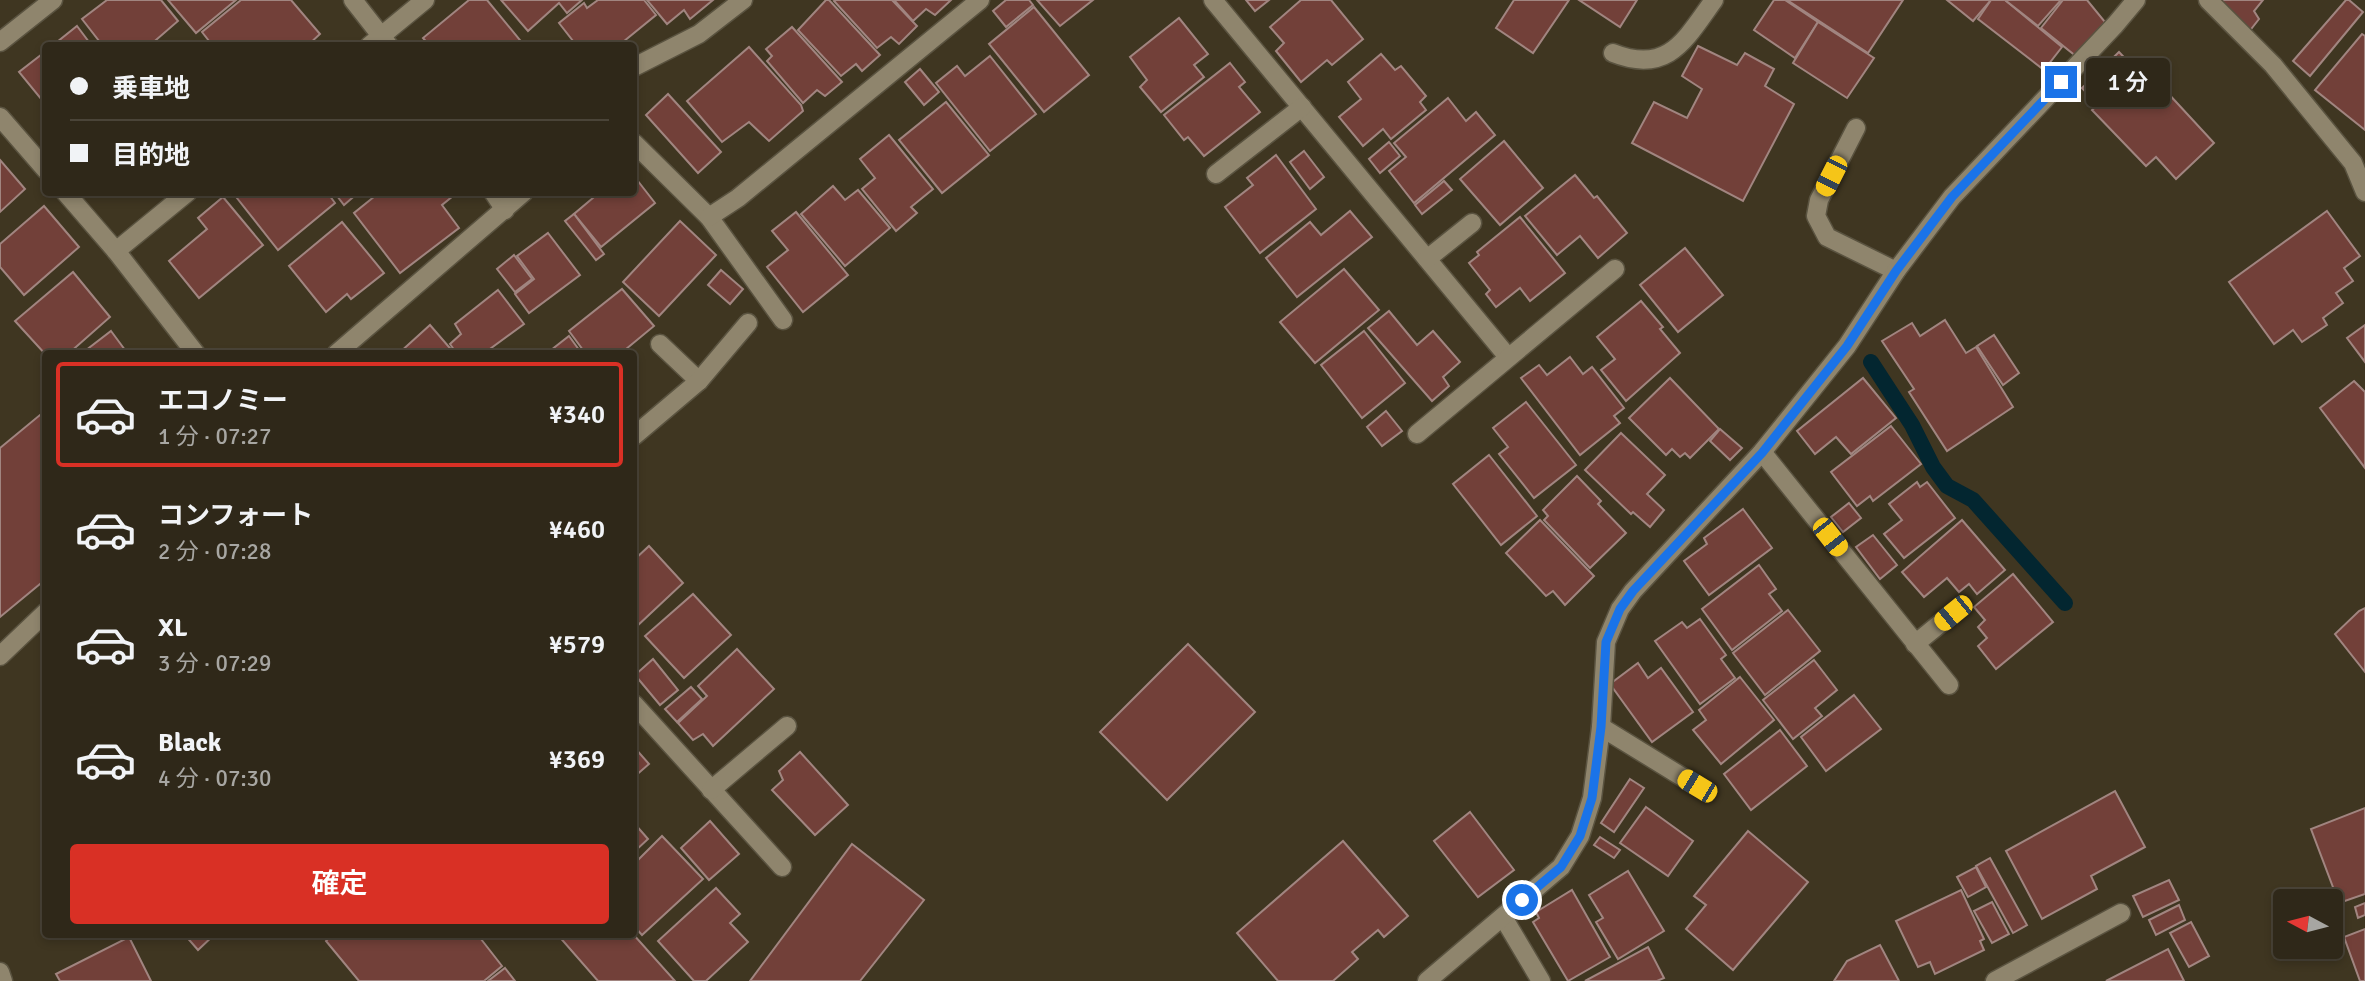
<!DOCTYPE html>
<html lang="ja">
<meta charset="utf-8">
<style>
body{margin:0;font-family:Signika,"Noto Sans JP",sans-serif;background:#373022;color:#f1f3f6;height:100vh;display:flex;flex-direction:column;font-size:26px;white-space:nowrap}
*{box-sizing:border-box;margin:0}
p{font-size:23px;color:#a7a6a2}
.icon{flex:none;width:38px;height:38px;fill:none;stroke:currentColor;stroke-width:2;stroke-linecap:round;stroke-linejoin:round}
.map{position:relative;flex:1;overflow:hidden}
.panel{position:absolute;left:42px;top:350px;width:595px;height:588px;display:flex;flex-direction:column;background:#2f2819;border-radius:7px;box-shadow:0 4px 10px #0003,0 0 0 2px #4a4438}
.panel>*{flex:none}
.guide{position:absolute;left:42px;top:42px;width:595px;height:154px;border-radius:7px;box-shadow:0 4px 10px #0003,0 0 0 2px #4a4438;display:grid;align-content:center;height:154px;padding:0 28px;background:#2f2819}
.needle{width:46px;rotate:277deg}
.fabs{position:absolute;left:2273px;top:889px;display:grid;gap:14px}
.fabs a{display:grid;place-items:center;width:70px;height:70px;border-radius:7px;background:#2f2819;box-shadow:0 4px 10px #0003,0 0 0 2px #4a4438;font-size:35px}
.end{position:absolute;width:32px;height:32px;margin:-16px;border:9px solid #1a73e8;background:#fff;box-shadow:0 0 0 4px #fff}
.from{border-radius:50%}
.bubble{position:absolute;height:49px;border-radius:7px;background:#2f2819;box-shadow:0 4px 10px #0003,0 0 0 2px #4a4438;font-size:23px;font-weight:600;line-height:49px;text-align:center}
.car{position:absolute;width:21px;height:42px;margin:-21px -10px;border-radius:9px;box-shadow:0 0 5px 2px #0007;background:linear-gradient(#f5c518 24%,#345 0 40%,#f5c518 0 76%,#345 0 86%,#f5c518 0)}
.guide b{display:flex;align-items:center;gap:24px;height:66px;font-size:26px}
.guide b+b{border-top:2px solid #4a4438}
.guide i{width:18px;height:18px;background:#f1f3f6}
ul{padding:12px 0 0;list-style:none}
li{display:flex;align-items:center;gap:21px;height:105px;margin:0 14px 10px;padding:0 14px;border:4px solid transparent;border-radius:7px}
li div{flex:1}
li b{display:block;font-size:26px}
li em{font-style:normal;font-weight:600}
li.on{border-color:#d93025}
li>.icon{width:63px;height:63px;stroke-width:1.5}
.button{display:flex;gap:14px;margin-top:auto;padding:14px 28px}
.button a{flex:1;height:80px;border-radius:7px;background:#d93025;color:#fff;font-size:28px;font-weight:600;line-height:80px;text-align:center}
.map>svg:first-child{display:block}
</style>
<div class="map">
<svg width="2365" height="981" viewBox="0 0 2365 981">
<rect width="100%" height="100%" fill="#3f3621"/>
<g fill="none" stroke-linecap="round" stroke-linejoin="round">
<polyline stroke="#032630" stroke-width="16" points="1871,362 1912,425 1933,467 1947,486 1973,500 2065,603"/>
</g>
<g fill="#724039" stroke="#a18580" stroke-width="2">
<polygon points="107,0 161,0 178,21 149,46 103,46 82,19"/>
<polygon points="168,0 236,0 196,33"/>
<polygon points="241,0 291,0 320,34 307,46 213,46 202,32"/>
<polygon points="469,0 487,0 524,45 430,46 423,38"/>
<polygon points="501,0 582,0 567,13 559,3 528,31"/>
<polygon points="598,0 644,0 656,15 618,46 577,46 559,23 584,3 587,8"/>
<polygon points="647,0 713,0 690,19 684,10 667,24"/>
<polygon points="826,0 829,0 880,55 862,71 856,64 841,76 798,30"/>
<polygon points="836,0 892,0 917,26 899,44 891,37 877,48 834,1"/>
<polygon points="894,0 951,0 935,15 926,9 913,21"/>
<polygon points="1006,0 1029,0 1033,5 1006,27 993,11"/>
<polygon points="1037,0 1093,0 1060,26"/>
<polygon points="1246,0 1269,0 1255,11"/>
<polygon points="1301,0 1331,0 1363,39 1332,65 1327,60 1301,82 1276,51 1284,43 1270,27"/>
<polygon points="1514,0 1569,0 1533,53 1496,28"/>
<polygon points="1579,0 1637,0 1620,27"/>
<polygon points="1774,0 1785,0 1818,22 1795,58 1754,30"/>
<polygon points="1787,0 1903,0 1868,53"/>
<polygon points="1947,0 1991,0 1973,21"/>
<polygon points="1991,0 2005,0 2062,47 2044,70 1978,19"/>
<polygon points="2005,0 2061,0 2038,26"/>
<polygon points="2063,0 2087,0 2105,22 2077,57 2041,28"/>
<polygon points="2215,0 2263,0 2254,11 2259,19 2248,33"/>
<polygon points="2346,0 2349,0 2363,12 2310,76 2293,61"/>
<polygon points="1034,7 1089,75 1044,112 989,44"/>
<polygon points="1179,18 1208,54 1194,65 1204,77 1161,112 1140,87 1147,80 1130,57"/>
<polygon points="1818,22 1874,58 1847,98 1793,63"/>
<polygon points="77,26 92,46 52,46"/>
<polygon points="792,27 842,82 825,96 817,90 803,103 767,61 772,56 766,49"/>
<polygon points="2362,34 2365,36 2365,130 2315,90"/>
<polygon points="1698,46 1737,65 1745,53 1774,69 1765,86 1794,104 1743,201 1632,143 1654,102 1687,118 1702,89 1682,76"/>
<polygon points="749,47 801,105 803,111 769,141 749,122 722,142 687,101"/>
<polygon points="46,51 46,105 19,72"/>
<polygon points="2119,52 2135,69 2141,64 2214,143 2176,179 2156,157 2146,166 2092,110 2098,105 2082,88"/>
<polygon points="1381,54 1395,70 1401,66 1426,96 1420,102 1426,110 1391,139 1383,129 1363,146 1339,117 1361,99 1348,82"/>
<polygon points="990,56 1036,114 990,151 936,83 957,66 965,76"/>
<polygon points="1230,63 1245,82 1239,87 1260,112 1204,156 1188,137 1184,140 1164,115"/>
<polygon points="920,69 939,92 924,105 905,82"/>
<polygon points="668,94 721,152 698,173 646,115"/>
<polygon points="1448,98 1466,121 1476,112 1495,135 1414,203 1389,171 1406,157 1394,143"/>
<polygon points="946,102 989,155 942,193 899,140"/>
<polygon points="889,135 933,189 911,207 917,213 896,231 862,189 875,178 860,159"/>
<polygon points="1504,141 1543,188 1500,225 1460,179"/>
<polygon points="1389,142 1400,156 1380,173 1369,159"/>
<polygon points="1304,151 1324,177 1310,189 1290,162"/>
<polygon points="1276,155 1316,209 1260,253 1225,207 1253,185 1247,178"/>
<polygon points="0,160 25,189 0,212"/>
<polygon points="1575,175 1594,198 1597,196 1627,233 1598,258 1580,236 1557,255 1525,216"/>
<polygon points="634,176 655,203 601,247 574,214 600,192 634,192"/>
<polygon points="1444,181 1452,190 1422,214 1415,205"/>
<polygon points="833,186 845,200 858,190 890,228 845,266 801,214"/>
<polygon points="327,192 335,203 278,250 233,193"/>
<polygon points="334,192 359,192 344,205"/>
<polygon points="380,192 458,192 442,205 459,228 400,273 354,213"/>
<polygon points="223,197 263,245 199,298 169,261 207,229 198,218"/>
<polygon points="44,206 79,247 24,295 0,267 0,244"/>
<polygon points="1350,211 1372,237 1297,297 1266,258 1310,222 1321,235"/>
<polygon points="2327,211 2360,256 2344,268 2353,281 2336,293 2343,303 2323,318 2327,325 2302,342 2293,330 2274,344 2229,282"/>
<polygon points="796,212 848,275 803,312 767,267 788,250 772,231"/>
<polygon points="574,214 604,254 596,260 565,221"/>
<polygon points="1520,217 1565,273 1530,301 1520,288 1496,307 1486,294 1490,290 1469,263 1479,255 1477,252"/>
<polygon points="680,221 716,255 659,316 623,282"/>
<polygon points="342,222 384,273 351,299 347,294 326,312 289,266"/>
<polygon points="548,233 580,275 529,313 515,294 534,279 517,256"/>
<polygon points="1685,248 1723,295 1678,332 1640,285"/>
<polygon points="514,255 532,279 515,292 497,269"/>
<polygon points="1344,269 1379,310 1315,363 1280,322"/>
<polygon points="721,270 743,289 730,304 708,285"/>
<polygon points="73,272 110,317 68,354 46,355 15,321"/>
<polygon points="622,289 654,326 620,354 586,354 569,331"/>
<polygon points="498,290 524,324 483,354 457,354 450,344 461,334 455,324"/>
<polygon points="1641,301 1663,327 1660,329 1680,353 1626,401 1601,370 1615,359 1597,337"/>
<polygon points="1389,311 1417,345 1433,331 1460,362 1443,377 1449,386 1432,401 1368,328"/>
<polygon points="1945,320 1966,353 1976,347 2013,407 1947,451 1909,392 1914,389 1882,341 1912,323 1920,336"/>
<polygon points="430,325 455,354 398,354"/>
<polygon points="2365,325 2365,362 2347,338"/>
<polygon points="111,331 128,354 81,354"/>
<polygon points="1364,331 1405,383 1362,418 1321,365"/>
<polygon points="1994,335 2019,373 2003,385 1977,346"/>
<polygon points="569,336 582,354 546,354"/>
<polygon points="1570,357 1583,374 1592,367 1624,408 1614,416 1620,423 1580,455 1521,378 1539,365 1547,375"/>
<polygon points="1670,378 1719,429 1690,458 1685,453 1680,457 1672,449 1666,455 1629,418"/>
<polygon points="1863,378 1896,418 1851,454 1836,437 1815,454 1797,431"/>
<polygon points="2354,381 2365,392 2365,468 2320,408"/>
<polygon points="1526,402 1576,465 1534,498 1499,454 1508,447 1493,428"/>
<polygon points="46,410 46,579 0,617 0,448"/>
<polygon points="1386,411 1402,431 1382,446 1367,427"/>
<polygon points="1891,426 1921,464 1873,501 1870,496 1857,506 1831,472"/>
<polygon points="1720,429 1742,448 1730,460 1710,441"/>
<polygon points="1621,433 1665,475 1647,494 1664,510 1650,527 1633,512 1631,514 1585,470"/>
<polygon points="1489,455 1537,516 1501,545 1453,484"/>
<polygon points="1577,476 1601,501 1598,504 1626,533 1590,568 1544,520 1548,516 1543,510"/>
<polygon points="1917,482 1920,487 1927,482 1955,518 1904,558 1884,534 1902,520 1889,504"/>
<polygon points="1849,503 1861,518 1843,532 1831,517"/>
<polygon points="1743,509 1772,548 1709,595 1684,561 1707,544 1704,538"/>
<polygon points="1540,520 1594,576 1565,605 1553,591 1546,596 1506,553"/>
<polygon points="1962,520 2005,570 1977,594 1969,584 1959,592 1947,578 1924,597 1902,572"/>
<polygon points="1873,535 1897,565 1880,579 1856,547"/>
<polygon points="649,546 683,583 636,627 634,625 634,560"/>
<polygon points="1759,565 1776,589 1769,594 1782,611 1732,650 1702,609"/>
<polygon points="2013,574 2053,622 1996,669 1978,646 1987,638 1978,627 1985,620 1974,607"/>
<polygon points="693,594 731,635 684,678 645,636"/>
<polygon points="2365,608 2365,672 2335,634 2359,611"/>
<polygon points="1788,610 1820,651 1765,695 1733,653"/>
<polygon points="1700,619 1726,655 1721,659 1735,678 1700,704 1655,641 1682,622 1687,628"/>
<polygon points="1188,644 1255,712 1167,800 1100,732"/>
<polygon points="737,649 774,689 713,746 703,734 693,740 678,723 707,696 698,686"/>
<polygon points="653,659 678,690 660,705 635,675"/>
<polygon points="1814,660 1837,690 1815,708 1822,716 1793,739 1763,700"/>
<polygon points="1638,663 1648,678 1661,668 1693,712 1652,742 1610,684"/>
<polygon points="1740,677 1774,720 1721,764 1693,730 1706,720 1699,710"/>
<polygon points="691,687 702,699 677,722 665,709"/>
<polygon points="1854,695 1881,729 1826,771 1801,737"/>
<polygon points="1780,730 1807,766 1751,810 1724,774"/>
<polygon points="634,747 649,764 634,777"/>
<polygon points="800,752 848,805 815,835 772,790 783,780 779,771"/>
<polygon points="1630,779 1644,788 1614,832 1601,823"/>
<polygon points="2115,791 2145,847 2091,876 2097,889 2042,919 2006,851"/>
<polygon points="1646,807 1693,841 1668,876 1620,843"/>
<polygon points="2365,808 2365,894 2339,903 2311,829"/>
<polygon points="1470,812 1514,870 1478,897 1434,841"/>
<polygon points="710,821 739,854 709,880 681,848"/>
<polygon points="634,823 648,839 634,852"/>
<polygon points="1748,831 1808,882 1733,970 1686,929 1706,905 1694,896"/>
<polygon points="662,836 703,879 642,935 634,926 634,864"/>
<polygon points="1600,837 1620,850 1614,858 1594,845"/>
<polygon points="1343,841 1408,916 1384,937 1378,930 1352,952 1358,959 1333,981 1278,981 1237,933"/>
<polygon points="852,844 924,900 860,981 750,981"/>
<polygon points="1990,858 2027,925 2013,933 1976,866"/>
<polygon points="1976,867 1986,887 1968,897 1957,877"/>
<polygon points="1628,871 1664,931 1618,959 1596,922 1603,918 1589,895"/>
<polygon points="2169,880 2179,900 2143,917 2133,896"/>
<polygon points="716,888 740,914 730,923 748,942 706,981 694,981 658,941"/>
<polygon points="1572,890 1610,957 1568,981 1533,922 1539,918 1536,912"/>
<polygon points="1961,890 1984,939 1980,941 1984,950 1935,974 1930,962 1918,967 1896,921"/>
<polygon points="1992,902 2009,934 1992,943 1974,911"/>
<polygon points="2365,903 2365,915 2358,918 2355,907"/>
<polygon points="2179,905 2185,920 2156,935 2149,920"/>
<polygon points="2191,922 2209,956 2189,967 2170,933"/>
<polygon points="2365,929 2365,981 2360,981 2344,937"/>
<polygon points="184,934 215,934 198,950"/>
<polygon points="333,934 477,934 502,966 484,981 359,981 326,941"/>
<polygon points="557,934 633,934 675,981 598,981"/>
<polygon points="129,937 151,981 60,981 56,974"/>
<polygon points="1880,945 1899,981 1834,981 1847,961"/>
<polygon points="1648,947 1664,978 1657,981 1585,981"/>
<polygon points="2168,949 2184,981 2106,981"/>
<polygon points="505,968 515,981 488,981"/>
</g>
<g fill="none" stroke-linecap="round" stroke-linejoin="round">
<g stroke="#5a5340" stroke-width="21">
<g id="minor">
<polyline points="353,0 389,46"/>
<polyline points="1213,0 1508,357"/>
<polyline points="2208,0 2273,65 2353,163 2365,192"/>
<polyline points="0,42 53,0"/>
<polyline points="369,46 425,0"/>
<path d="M1613,53C1668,75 1685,40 1714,0"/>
<polyline points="634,67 699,34 743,0"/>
<polyline points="0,117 46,170"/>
<polyline points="1856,128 1819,200 1816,216 1827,237 1896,271"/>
<polyline points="634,143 709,217 783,320"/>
<polyline points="1216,174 1302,107"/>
<polyline points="65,192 116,251 196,354"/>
<polyline points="493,192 505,210"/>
<polyline points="709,217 738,198 980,0"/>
<polyline points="116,251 188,192"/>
<polyline points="1427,259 1472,223"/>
<polyline points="660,344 699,381"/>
<polyline points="336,354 524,192"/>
<polyline points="1417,434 1615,269"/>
<polyline points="634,436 699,381 748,323"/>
<polyline points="1762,452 1949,685"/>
<polyline points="1915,644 1953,613"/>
<polyline points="0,656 46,612"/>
<polyline points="634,704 782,867"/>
<polyline points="1601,727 1697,786"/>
<polyline points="711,790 787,726"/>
<polyline points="1503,917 1541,981"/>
<polyline points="0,972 3,981"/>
<polyline points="1427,981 1561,867 1580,836 1592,798 1601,727 1606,642 1620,609 1633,591 1762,452 1847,346 1896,271 1952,197 2115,25 2136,0"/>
<polyline points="1995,981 2121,913"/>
</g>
</g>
<use href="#minor" stroke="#8f856d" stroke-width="18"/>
</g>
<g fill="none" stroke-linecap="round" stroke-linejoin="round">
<polyline stroke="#1a73e8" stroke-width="9" points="1522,900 1561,867 1580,836 1592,798 1601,727 1606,642 1620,609 1633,591 1762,453 1847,346 1896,271 1952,197 2061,82"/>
</g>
</svg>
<div class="fabs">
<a><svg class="needle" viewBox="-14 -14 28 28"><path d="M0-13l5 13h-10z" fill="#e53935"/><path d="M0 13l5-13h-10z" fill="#a7a6a2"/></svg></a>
</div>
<i class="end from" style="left:1522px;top:900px"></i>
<i class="end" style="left:2061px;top:82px"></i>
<div class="bubble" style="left:2086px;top:58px;width:84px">1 分</div>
<i class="car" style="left:1831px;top:176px;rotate:207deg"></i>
<i class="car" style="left:1830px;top:537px;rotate:142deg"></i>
<i class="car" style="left:1953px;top:613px;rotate:231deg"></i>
<i class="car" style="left:1697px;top:786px;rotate:301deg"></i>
<div class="guide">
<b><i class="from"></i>乗車地</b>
<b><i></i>目的地</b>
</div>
<section class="panel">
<ul>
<li class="on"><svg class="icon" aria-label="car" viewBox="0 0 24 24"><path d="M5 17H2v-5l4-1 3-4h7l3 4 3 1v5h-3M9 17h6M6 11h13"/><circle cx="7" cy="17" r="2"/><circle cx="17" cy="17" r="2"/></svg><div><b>エコノミー</b><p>1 分 · 07:27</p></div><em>¥340</em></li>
<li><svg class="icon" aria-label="car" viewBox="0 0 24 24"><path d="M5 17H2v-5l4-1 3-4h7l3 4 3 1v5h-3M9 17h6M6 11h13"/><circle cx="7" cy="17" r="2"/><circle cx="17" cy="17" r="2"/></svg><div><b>コンフォート</b><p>2 分 · 07:28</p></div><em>¥460</em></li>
<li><svg class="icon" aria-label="car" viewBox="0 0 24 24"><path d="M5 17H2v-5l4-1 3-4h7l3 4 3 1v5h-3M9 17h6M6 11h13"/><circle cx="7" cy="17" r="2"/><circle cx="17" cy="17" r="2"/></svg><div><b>XL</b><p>3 分 · 07:29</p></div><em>¥579</em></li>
<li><svg class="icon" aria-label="car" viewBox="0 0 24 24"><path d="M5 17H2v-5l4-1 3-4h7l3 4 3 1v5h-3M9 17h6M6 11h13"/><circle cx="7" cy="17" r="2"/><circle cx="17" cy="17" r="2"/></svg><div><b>Black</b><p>4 分 · 07:30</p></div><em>¥369</em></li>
</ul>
<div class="button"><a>確定</a></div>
</section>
</div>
